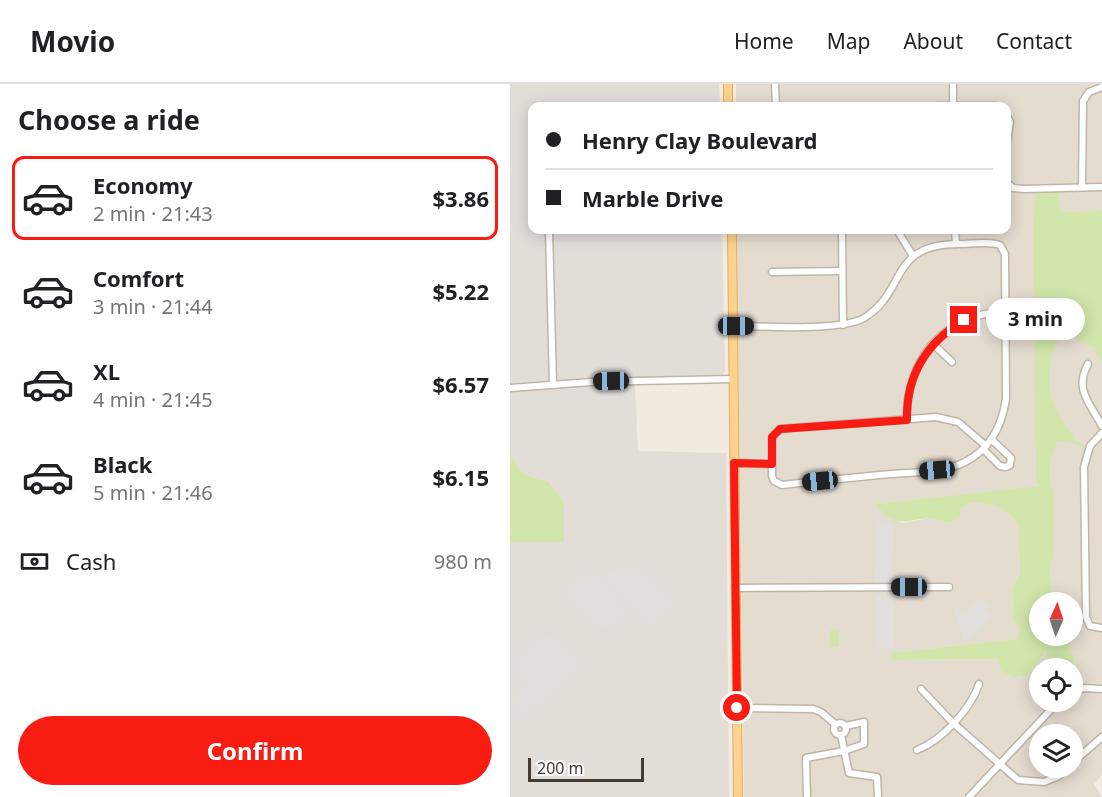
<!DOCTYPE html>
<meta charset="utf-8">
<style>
body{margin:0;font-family:"Noto Sans",sans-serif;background:#f2f2f2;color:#202124;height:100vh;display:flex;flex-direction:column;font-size:22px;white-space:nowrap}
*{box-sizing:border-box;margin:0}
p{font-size:20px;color:#757577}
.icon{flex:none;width:33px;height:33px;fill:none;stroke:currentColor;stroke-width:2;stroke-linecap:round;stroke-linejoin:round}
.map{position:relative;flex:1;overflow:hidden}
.details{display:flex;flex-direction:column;background:#fff;width:510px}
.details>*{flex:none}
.guide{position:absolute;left:18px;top:18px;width:483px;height:132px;border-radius:12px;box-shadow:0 3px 15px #0003;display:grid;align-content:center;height:132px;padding:0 18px;background:#fff}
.needle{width:39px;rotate:3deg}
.tools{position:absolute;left:519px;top:508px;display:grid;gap:12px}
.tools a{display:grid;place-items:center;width:54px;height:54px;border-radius:50%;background:#fff;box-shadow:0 3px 15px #0003;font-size:30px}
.scale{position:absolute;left:18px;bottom:15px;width:116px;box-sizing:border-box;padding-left:6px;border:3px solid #433b33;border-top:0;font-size:16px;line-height:21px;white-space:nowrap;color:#433b33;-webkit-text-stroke:4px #fff;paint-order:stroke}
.end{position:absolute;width:27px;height:27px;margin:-14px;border:8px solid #f81c12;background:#fff;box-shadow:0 0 0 3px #fff}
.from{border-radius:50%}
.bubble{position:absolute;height:42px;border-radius:21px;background:#fff;box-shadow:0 3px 15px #0003;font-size:20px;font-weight:700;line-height:42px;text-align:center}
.car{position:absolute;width:18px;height:36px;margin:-18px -9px;border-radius:8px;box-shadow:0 0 4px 2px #0007;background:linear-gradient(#222 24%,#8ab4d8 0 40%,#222 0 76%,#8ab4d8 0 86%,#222 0)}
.guide b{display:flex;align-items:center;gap:21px;height:57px;font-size:22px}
.guide b+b{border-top:2px solid #e0e0e0}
.guide i{width:15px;height:15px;background:#202124}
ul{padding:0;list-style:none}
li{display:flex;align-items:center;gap:18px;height:84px;margin:0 12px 9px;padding:0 6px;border:3px solid transparent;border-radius:12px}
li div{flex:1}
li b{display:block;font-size:22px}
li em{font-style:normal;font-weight:700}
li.current{border-color:#f81c12}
li>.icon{width:54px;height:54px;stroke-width:1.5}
h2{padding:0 18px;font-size:27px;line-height:72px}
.pay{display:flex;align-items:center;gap:15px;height:66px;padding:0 18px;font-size:22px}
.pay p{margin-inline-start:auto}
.button{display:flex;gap:12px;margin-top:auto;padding:12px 18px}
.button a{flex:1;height:69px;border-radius:36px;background:#f81c12;color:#fff;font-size:24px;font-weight:700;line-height:69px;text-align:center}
header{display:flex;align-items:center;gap:36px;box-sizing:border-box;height:84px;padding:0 30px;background:#fff;border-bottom:2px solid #e0e0e0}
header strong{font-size:28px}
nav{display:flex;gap:33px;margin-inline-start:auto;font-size:21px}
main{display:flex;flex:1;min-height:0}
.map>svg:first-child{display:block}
</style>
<header>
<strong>Movio</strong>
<nav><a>Home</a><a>Map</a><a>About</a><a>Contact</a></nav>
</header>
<main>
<section class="details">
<h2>Choose a ride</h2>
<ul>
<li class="current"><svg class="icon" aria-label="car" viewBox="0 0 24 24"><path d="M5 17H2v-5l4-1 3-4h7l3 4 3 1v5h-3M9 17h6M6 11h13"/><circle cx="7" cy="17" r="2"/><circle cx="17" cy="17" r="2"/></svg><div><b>Economy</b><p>2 min · 21:43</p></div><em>$3.86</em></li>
<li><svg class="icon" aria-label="car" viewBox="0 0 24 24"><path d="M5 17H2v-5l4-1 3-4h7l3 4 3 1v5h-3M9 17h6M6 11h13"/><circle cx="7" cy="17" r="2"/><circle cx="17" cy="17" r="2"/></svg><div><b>Comfort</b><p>3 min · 21:44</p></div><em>$5.22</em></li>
<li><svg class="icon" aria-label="car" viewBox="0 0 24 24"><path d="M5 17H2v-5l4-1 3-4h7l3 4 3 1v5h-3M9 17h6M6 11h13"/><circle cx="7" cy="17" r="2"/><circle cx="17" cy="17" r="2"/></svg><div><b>XL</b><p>4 min · 21:45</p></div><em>$6.57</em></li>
<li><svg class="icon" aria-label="car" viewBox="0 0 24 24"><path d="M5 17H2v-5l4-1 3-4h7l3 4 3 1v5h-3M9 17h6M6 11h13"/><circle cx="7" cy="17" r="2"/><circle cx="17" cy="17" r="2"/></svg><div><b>Black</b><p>5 min · 21:46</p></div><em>$6.15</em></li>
</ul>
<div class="pay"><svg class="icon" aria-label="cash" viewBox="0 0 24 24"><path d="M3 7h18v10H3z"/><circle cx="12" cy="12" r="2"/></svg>Cash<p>980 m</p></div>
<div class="button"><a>Confirm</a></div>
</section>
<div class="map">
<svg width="592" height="713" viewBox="0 0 592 713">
<rect width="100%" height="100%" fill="#f1ebe2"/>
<path fill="#e5dcd0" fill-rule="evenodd" d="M226,0H592V133L585,264L592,269V691L584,700L592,713H234L227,146H496V22H226ZM533,402L535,519H562V552H537V567L517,592L503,593L489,575L383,576V569L506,555L510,545L503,533L502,505L510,488L511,466L509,445L502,432L485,421L462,418L451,424L438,439L426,433L392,439L378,431L366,420ZM530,585H562V618H530ZM530,651H562V684H530Z"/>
<g fill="#e3ddd8">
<polygon points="0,0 209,0 210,22 22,22 22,146 212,146 215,287 211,292 0,299"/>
<polygon points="84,301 125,301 128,367 216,369 219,713 0,713 0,458 54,458 54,418 39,398 13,390 0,369 0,307"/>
</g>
<g fill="#d2e6ab">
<path d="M549,106L550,128L592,127V277L588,274L586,265L552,248C531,288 535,318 564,353L562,355L577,362L576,365L560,358L547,357C540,377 537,382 541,404H544L543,471L539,486L543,519H530V552H552L560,561L569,602L567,603L562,585L538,577L536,568L517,592L503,593L491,587L488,575L382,576V569L506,555L510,545L503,533L502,505L510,488L509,445L502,432L485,421L462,418L451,424L450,434L438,439C408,423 391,455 366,420L529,402L526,398L523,138L526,107Z"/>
<polygon points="0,369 13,390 39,398 54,418 54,458 0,458"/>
<rect x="320" y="546" width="9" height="17"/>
</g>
<g fill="#e1dedb">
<polygon points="367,438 384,439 382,500 364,500"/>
<polygon points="124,482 132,486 164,518 161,522 163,524 144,541 142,539 139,542 95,495 98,493 96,490 111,483"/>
<polygon points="73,489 87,494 118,528 98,546 93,542 90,545 52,503"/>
<polygon points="392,491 419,491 420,514 393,514"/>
<polygon points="384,511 384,564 367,564 366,512"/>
<polygon points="470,515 479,522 477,525 484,532 459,556 454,558 444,525 447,524 452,532"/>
<polygon points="36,550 62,571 70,582 8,636 4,632 8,625 2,619 16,604 17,597 2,580"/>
</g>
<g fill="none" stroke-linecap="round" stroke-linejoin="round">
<g stroke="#bfb5a8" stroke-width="9">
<g id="minor">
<polyline points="265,0 266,22"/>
<polyline points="443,0 443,22"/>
<polyline points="427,22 486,22"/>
<polyline points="496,30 500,38 496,64"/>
<polyline points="496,98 503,104 514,105 592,103"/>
<polyline points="572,103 573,17 579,8 592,3"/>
<polyline points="39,146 43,301"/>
<polyline points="332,146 333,241"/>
<polyline points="387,146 403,172"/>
<polyline points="445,146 446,160"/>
<polyline points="262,188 332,187"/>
<path d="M223,241C252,243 332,247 354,234C398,207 378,160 449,160C462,160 478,157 490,161L495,170L496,315C492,342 480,365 455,378C433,389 406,388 382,390C346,393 309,397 272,401L264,397L262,392V353L270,345L426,333L448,338L476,362"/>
<polyline points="423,260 442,278"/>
<path d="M578,280C564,306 580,319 592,342"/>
<polyline points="0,304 81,298 224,295"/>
<path d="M397,336C395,277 434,229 495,228"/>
<polyline points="592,349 580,362 574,383 576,533 580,542 592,544"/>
<polyline points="473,365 490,382 496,383 500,381 501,374 481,355"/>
<polyline points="224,379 262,380"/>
<polyline points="225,504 439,503"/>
<polyline points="411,605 442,638 508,696 534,698 549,692 558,684"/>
<polyline points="562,608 574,604 592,605"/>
<polyline points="227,624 303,625 311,628 325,640"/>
<circle cx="330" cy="645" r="6"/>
<polyline points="331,651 339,689 367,693 368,713"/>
<path d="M407,666C431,657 461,625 469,600"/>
<polyline points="562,679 592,653"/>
<polyline points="297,713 296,674 334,667 354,660 354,638 336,642"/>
<polyline points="459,713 548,618"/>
</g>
</g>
<g stroke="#e2ad60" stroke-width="10">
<g id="major">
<polyline points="218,0 218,22"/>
<polyline points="222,146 228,713"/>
</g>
</g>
<use href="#minor" stroke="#fff" stroke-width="6"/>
<use href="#major" stroke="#fdd28f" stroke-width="8"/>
</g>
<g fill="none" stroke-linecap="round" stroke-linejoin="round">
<path stroke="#f81c12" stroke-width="8" d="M227,624L224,379L262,380V353L270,345L397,336C396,291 416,259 454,236"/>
</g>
</svg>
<div class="tools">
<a><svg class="needle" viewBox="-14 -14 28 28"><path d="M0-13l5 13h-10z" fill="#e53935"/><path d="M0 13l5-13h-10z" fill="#757577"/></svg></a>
<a><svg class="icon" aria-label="locate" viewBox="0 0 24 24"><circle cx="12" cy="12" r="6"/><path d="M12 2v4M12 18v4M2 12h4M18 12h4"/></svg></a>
<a><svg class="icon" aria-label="layers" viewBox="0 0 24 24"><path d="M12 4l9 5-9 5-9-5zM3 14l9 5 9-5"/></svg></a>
</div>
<div class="scale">200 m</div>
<i class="end from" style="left:227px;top:624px"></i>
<i class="end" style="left:454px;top:236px"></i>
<div class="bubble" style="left:476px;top:214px;width:99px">3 min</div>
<i class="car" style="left:226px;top:242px;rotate:90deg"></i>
<i class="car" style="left:101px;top:297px;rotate:269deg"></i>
<i class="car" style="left:427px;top:386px;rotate:265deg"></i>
<i class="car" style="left:310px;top:397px;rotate:264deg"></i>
<i class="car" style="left:399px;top:503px;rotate:270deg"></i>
<div class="guide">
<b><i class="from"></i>Henry Clay Boulevard</b>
<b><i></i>Marble Drive</b>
</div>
</div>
</main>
